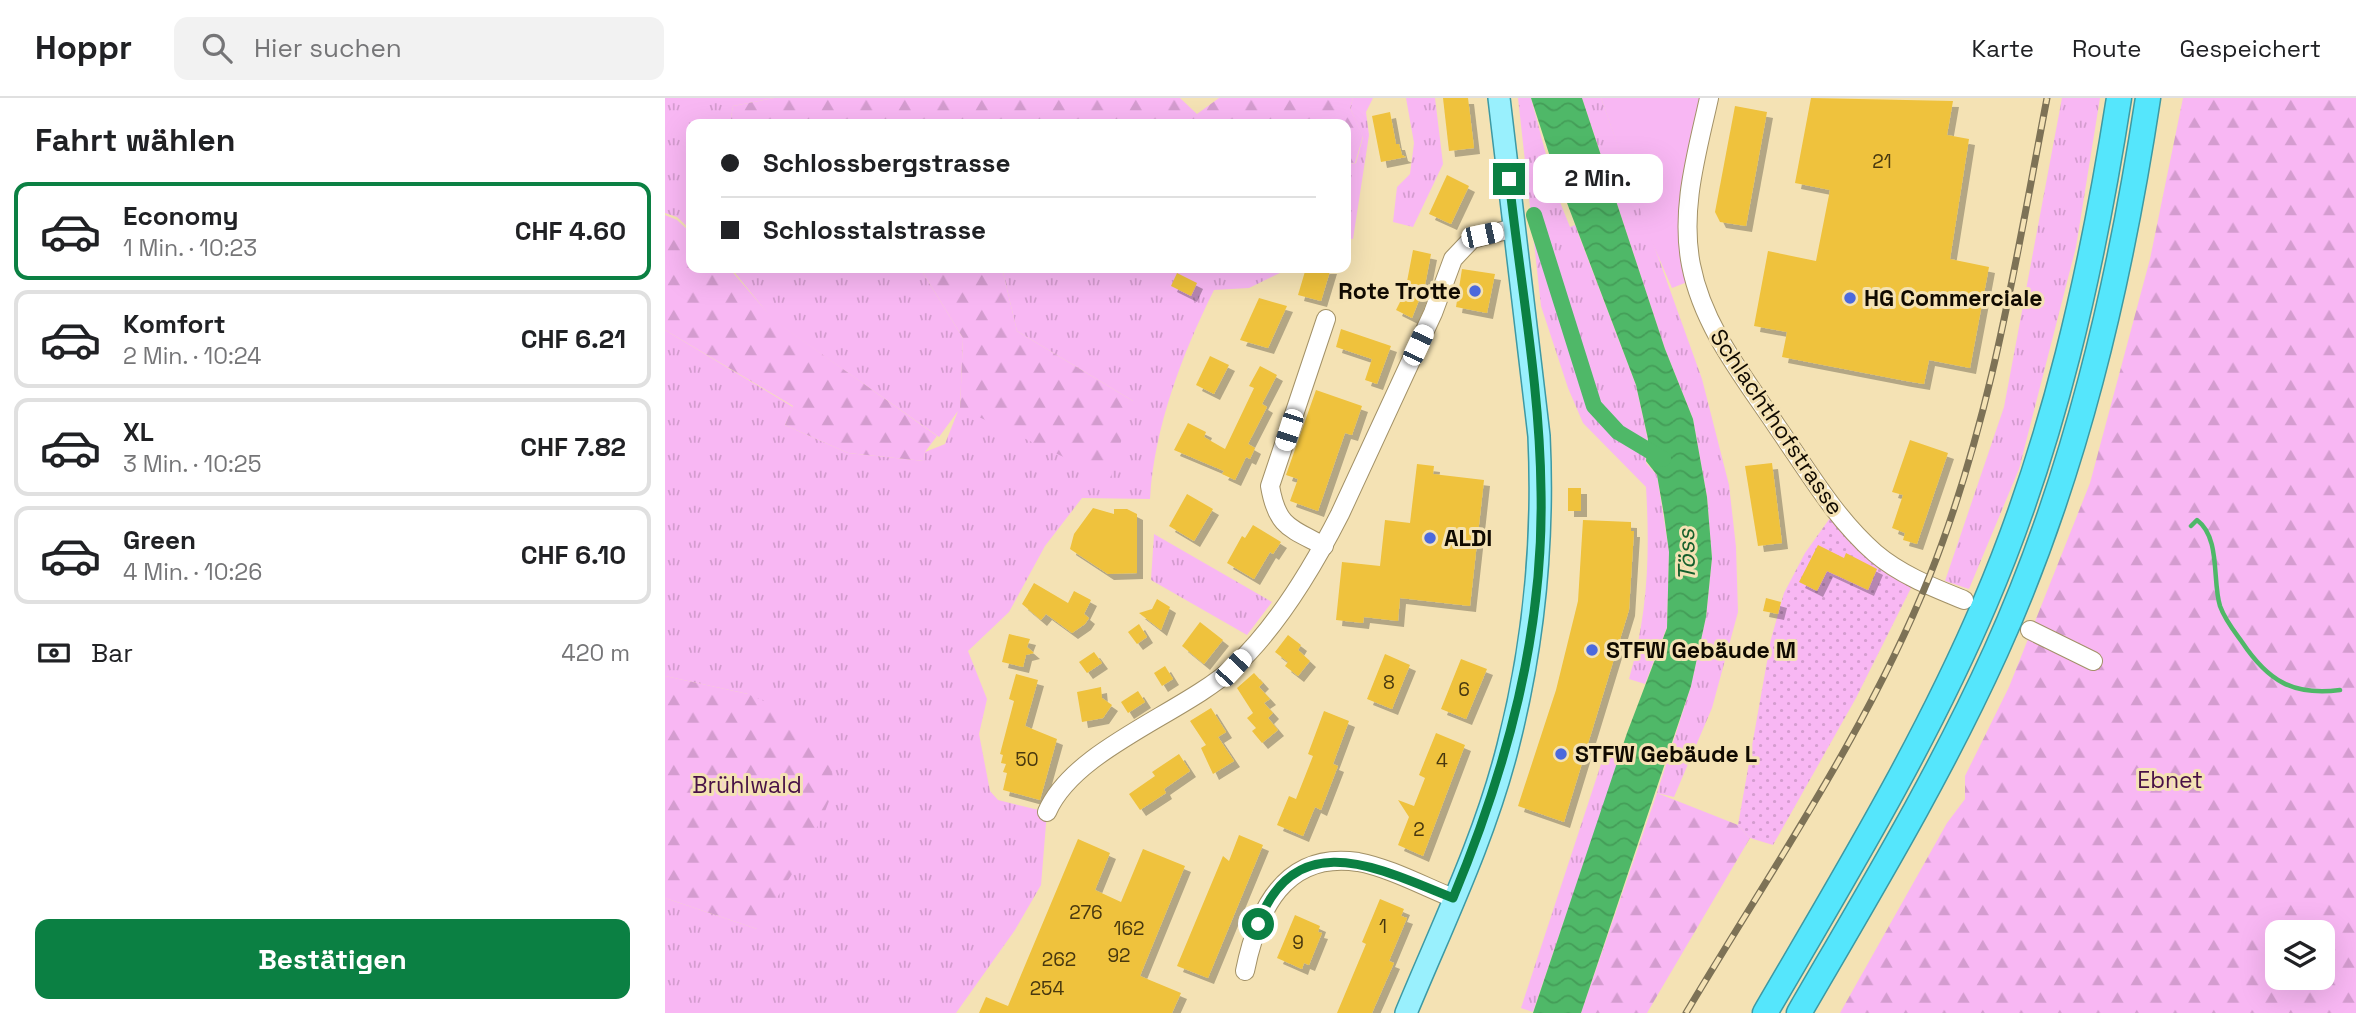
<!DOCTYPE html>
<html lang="de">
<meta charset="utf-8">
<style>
body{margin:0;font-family:"Space Grotesk",sans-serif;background:#f2f2f2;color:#202124;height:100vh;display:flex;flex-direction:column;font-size:26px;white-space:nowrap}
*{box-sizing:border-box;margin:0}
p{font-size:23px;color:#757577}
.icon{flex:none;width:38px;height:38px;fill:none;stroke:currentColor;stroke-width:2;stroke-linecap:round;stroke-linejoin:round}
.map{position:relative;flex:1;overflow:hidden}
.sheet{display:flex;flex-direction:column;background:#fff;width:665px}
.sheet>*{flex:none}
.banner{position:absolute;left:21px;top:21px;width:665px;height:154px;border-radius:14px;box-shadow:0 7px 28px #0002;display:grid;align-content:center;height:154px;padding:0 35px;background:#fff}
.fabs{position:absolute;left:1600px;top:822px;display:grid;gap:14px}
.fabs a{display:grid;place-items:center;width:70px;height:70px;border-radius:14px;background:#fff;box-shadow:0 7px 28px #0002;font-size:35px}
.end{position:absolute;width:32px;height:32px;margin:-16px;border:9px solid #0b8043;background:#fff;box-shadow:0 0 0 4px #fff}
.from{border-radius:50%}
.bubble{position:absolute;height:49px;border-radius:14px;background:#fff;box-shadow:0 7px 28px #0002;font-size:23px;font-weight:700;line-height:49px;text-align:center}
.car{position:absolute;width:21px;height:42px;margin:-21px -10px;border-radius:9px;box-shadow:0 0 5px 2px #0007;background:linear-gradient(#fff 24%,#345 0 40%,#fff 0 76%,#345 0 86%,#fff 0)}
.banner b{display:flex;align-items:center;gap:24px;height:66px;font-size:26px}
.banner b+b{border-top:2px solid #e0e0e0}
.banner i{width:18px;height:18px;background:#202124}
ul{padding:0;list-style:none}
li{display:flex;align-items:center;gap:21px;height:98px;margin:0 14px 10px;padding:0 21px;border:4px solid #e0e0e0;border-radius:14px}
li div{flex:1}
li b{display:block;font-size:26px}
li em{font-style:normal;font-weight:700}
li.on{border-color:#0b8043}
li>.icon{width:63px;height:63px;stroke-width:1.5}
h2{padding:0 35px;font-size:32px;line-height:84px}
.pay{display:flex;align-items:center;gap:18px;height:77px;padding:0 35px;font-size:26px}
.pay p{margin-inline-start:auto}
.cta{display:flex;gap:14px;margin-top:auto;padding:14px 35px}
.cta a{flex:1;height:80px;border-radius:14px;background:#0b8043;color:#fff;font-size:28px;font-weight:700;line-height:80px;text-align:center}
header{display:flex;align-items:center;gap:42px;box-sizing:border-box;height:98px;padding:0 35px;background:#fff;border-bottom:2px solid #e0e0e0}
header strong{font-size:33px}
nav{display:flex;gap:38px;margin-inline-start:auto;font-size:24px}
.search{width:490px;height:63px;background:#f2f2f2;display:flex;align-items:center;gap:18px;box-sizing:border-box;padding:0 24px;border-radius:14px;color:#757577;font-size:26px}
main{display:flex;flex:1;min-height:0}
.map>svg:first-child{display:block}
</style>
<header>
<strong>Hoppr</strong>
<div class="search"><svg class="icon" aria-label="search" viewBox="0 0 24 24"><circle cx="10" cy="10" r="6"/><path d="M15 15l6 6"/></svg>Hier suchen</div>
<nav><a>Karte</a><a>Route</a><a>Gespeichert</a></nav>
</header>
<main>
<section class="sheet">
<h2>Fahrt wählen</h2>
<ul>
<li class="on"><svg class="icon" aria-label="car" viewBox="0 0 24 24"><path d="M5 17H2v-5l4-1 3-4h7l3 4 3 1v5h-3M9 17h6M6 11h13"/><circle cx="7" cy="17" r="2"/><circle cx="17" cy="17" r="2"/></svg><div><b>Economy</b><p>1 Min. · 10:23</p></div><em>CHF 4.60</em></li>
<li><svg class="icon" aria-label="car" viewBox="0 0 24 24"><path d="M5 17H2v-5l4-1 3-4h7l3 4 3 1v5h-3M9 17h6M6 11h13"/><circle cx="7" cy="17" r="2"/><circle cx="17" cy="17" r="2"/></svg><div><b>Komfort</b><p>2 Min. · 10:24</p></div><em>CHF 6.21</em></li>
<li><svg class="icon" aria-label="car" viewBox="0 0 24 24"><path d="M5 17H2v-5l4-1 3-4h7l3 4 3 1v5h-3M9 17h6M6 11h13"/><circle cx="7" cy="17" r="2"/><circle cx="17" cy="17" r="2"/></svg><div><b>XL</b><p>3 Min. · 10:25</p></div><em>CHF 7.82</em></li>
<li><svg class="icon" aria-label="car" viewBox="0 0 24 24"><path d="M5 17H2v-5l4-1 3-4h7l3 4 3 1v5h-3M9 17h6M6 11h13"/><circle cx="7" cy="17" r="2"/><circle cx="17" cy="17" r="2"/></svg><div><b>Green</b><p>4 Min. · 10:26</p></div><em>CHF 6.10</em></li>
</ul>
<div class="pay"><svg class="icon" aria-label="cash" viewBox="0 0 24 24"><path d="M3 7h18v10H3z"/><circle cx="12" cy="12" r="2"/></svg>Bar<p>420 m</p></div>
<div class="cta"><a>Bestätigen</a></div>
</section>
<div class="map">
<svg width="1691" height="915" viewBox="0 0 1691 915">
<defs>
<pattern id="grass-tufts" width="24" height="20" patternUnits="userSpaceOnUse" patternTransform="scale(1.75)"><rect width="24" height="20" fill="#f8b7f3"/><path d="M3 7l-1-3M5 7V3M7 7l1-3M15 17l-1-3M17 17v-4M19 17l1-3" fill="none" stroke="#d49ccf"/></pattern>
<pattern id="forest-firs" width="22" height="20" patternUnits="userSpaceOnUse" patternTransform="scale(1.75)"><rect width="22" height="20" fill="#f8b7f3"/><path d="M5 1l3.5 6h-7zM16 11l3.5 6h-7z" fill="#d49ccf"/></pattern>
<pattern id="park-dots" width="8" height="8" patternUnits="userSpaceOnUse" patternTransform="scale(1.75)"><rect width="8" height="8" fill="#f8b7f3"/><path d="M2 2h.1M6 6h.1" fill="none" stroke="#d49ccf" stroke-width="1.8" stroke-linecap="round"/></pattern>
<pattern id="water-waves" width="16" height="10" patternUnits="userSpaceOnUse" patternTransform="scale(1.75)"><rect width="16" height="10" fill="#4fb868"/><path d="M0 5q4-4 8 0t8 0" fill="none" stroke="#449d58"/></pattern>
<filter id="shadow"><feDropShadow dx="6" dy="6" stdDeviation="0" flood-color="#0004"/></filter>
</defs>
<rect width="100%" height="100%" fill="#f4e2b4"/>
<g fill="url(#grass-tufts)">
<polygon points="0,0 109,0 68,8 65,26 26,26 26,132 12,119 0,115"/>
<polygon points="688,0 708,0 701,14 704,37 688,141 681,140 681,67 691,65 698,39 685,10"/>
<polygon points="741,0 770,0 778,66 748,129 728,124 732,89 745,76 749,45"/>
<path d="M853,0H866L891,94L905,129L910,127L971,287L983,342L980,344L981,365L992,377L1004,453L1002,529L980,586L964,581C983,516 985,456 981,389L918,325L903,290L876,208Z"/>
<polygon points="917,0 936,0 1037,281 1064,387 1071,449 1073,514 1047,610 1009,699 992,695 1026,588 1041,519 1047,460 1042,399 1028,321 1000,251"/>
<polygon points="1397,0 1435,0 1411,149 1354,371 1304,491 1280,483 1339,309"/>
<path d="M66,170H255L298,240L295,310L468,303L352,233L337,170H618L617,174L584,190L549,192C517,256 489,330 485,401L417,400L380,448L344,514L303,553L322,601L314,636L325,693L333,702L382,714L376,787L350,832L291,915H0V800L92,831L83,596L0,578V232L128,309L120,327L183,355L259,363L260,354L280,346L293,313L274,339L108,222Z"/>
<polygon points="489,436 607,504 582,537 486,482"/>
<polygon points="941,651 956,656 868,914 856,910"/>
</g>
<g fill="url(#forest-firs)" fill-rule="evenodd">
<polygon points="109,0 515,0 532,16 554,0 688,0 685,10 698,38 690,65 681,67 681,26 65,26 68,8"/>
<path d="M1518,0H1691V915H1175L1282,725L1300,701V678L1344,589L1425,385L1485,161ZM1612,835H1657V880H1612Z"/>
<polygon points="0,117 12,122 26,135 26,170 64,170 109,222 272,338 260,354 259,363 183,355 120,327 128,308 0,232"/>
<polygon points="255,170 337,170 352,233 468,303 445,381 295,310 298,240"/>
<polygon points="0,578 83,596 127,615 165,656 169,690 159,716 129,773 92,831 0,800"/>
<polygon points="992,695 1073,727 1085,740 982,915 916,915"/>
</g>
<polygon fill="url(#park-dots)" points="1170,413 1250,482 1191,600 1108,747 1085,740 1073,727 1106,541 1119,495 1140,455"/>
<polygon fill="#f8b7f3" points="936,0 1044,0 1029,69 1030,181 1007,190 984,137"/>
<polygon fill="url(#water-waves)" points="866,0 917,0 1000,251 1028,321 1042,399 1047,460 1041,519 1026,588 916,915 868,915 962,635 1002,530 1004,454 999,417 992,377 981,363 983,341 971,287 888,68"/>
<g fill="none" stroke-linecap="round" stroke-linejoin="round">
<path stroke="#4fb868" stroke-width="4.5" d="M1526,428L1532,422C1556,440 1547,483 1555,508C1560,522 1569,533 1577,544C1603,583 1628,598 1675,592"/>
<polyline stroke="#4fb868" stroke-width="16" points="869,117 929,308 953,334 998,361"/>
</g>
<g fill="#efc23d" filter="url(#shadow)">
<polygon points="778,0 803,0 809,50 784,53"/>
<polygon points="1146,0 1288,3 1282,37 1304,41 1285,161 1324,169 1305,270 1264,262 1259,286 1241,283 1117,259 1122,234 1089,228 1103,153 1151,163 1165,92 1130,85"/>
<polygon points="1070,8 1102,14 1081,128 1055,124 1050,114"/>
<polygon points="725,14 731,46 734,46 737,57 741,59 716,64 707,18"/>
<polygon points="782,77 804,88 786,126 764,116"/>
<polygon points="748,152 766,156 760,187 747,220 731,212 740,194"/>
<polygon points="641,170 666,170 656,203 633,197"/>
<polygon points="797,171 830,176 822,215 791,209"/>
<polygon points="512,175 532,185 526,198 506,188"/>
<polygon points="594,200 622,208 603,250 575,242"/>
<polygon points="676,231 726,248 712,286 700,282 707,261 671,249"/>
<polygon points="545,258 564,267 549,296 531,287"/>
<polygon points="595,268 612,277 597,306 602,309 583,346 590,350 585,361 581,359 570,382 557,376 559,373 509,352 523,325 541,334 539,339 560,351 589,290 584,288"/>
<polygon points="651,292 697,308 687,337 680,335 653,413 625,403 633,381 621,377"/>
<polygon points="1245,342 1283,355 1252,446 1238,442 1240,435 1227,430 1238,397 1227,394"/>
<polygon points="1107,365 1117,445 1093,448 1080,368"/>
<polygon points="752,366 769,368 768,376 819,382 805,508 735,500 733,523 699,519 698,525 671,522 677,464 715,468 720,422 745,425"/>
<rect x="903" y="390" width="13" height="23"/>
<polygon points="522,396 548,411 529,443 504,428"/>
<polygon points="428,410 449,416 449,411 462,411 472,416 472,475 443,476 405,451 409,436"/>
<polygon points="918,422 966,424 966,433 969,433 964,512 899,724 853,708 891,592 913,503"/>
<polygon points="588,427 616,444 608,456 605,454 589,481 562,465 577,438 580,440"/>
<polygon points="1153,447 1179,460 1181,455 1212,471 1203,492 1162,473 1152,493 1134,484"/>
<polygon points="369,485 403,505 409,493 426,502 419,516 424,520 420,526 407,535 381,516 376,522 357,506"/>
<polygon points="1101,500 1116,504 1113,516 1098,513"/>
<polygon points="492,501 505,509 496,532 474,515 487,511"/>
<polygon points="535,524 558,542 539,566 517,548"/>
<polygon points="474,526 482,539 472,546 463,534"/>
<polygon points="344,536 365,541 362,549 369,555 361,557 358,569 337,564"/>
<polygon points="623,537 636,547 633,552 645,563 633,578 620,568 623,564 610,554"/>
<polygon points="429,554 437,565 422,575 414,564"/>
<polygon points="720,556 745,567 727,611 702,601"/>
<polygon points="796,561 822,571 801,621 776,611"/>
<polygon points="500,568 508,581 497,588 489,575"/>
<polygon points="589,575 598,585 594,589 605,601 599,605 608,615 603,620 613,632 597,645 587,633 591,630 582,620 588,615 572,590"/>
<polygon points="351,576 373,582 360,628 392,641 375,702 338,692 342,675 338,674 341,666 336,665 338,657 335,656 349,603 344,601"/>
<polygon points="436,589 437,600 447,607 438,620 417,624 412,594"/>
<polygon points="473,593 480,604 463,615 456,604"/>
<polygon points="546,610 561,634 553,639 569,663 548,676 536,650 541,647 525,623"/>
<polygon points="659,613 684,623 668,666 673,668 656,712 650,709 638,738 612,727 624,698 631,701 648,658 643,656"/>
<polygon points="771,635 800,647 758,758 733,747 744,719 733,702 749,708 760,680 754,677"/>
<polygon points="514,656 525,673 499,691 501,695 475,712 464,696 490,678 487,674"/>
<polygon points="574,737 598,747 543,880 512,868 558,758 564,763"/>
<polygon points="413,741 445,755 430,792 456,804 478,751 520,768 475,878 516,895 507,915 314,915 321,899 343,908"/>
<polygon points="715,801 739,811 736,818 742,820 724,863 729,865 707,915 672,915 701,846 697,844"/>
<polygon points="630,817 655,828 653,834 657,835 644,867 639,865 637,871 612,860"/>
</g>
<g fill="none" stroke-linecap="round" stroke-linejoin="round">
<g stroke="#a29167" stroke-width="20">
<g id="minor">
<path d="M1044,0C1032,55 1015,111 1026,167C1038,229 1079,279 1113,330C1143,373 1170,420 1210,455C1236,477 1267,489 1299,502"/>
<path d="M659,448C625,430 612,429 605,388L661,221"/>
<polyline points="1365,532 1428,563"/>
<path d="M382,714C409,651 519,615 569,569C613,528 648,469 675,416L768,215L788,161L807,141L849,130"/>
<path d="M580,873C592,813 619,753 693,764C725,770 758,788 788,800"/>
</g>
</g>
<g stroke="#3d99a4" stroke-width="24">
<path id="major" d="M741,915C777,828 820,740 843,648C869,546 879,443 874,338L834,0"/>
</g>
<g stroke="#3d99a4" stroke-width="27">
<g id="highway">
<path d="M1100,915C1178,781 1259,648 1320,505C1389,344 1427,172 1454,0"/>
<path d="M1134,915C1203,796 1274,679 1331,553C1410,378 1454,190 1483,0"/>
</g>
</g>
<use href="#minor" stroke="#fff" stroke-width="18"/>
<use href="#major" stroke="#99f0fd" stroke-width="21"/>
<use href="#highway" stroke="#55e6fc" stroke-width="24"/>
<g stroke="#7d7256" stroke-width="7">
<path id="rail" d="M1021,915C1106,772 1203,632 1265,477C1326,324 1351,161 1382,0"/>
</g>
<use href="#rail" stroke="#f4e2b4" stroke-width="4.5" stroke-dasharray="13" stroke-linecap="butt"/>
</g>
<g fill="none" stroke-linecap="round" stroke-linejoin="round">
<path stroke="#0b8043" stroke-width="9" d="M593,826C631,725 717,772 788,800C842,670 879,534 876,393C875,289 855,184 844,81"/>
</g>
<g fill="#4c69dd" stroke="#f4e2b4" stroke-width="2.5">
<circle cx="810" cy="193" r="7"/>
<circle cx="1185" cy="200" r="7"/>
<circle cx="765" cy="440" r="7"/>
<circle cx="927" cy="552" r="7"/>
<circle cx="896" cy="656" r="7"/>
</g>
<g text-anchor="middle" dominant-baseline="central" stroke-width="6" stroke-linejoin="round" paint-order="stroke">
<g font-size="19" fill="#48380f">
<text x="1217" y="63">21</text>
<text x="724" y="584">8</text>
<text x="799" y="591">6</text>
<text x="362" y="661">50</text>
<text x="777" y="662">4</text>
<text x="754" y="731">2</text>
<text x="421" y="814">276</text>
<text x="718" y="828">1</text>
<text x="464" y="830">162</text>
<text x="633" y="844">9</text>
<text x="454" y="857">92</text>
<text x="394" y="861">262</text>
<text x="382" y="890">254</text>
</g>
<g font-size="23" font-weight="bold" fill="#100a00" stroke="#f4e2b4" text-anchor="start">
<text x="796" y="193" text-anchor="end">Rote Trotte</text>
<text x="1199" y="200">HG Commerciale</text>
<text x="779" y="440">ALDI</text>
<text x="941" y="552">STFW Gebäude M</text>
<text x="910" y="656">STFW Gebäude L</text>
</g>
<g font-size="23" fill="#100a00" stroke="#f4e2b4">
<text transform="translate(1112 324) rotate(56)">Schlachthofstrasse</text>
</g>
<g font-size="23" fill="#481146" stroke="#f4e2b4">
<text x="1505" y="682">Ebnet</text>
<text x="82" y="687">Brühlwald</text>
</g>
<g font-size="24" font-style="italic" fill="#155f2c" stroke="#f4e2b4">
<text transform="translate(1021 457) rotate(-91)">Töss</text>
</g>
</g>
</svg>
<div class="fabs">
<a><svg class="icon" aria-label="layers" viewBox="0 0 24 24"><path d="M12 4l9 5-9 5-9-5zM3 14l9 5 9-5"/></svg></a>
</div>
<i class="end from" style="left:593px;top:826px"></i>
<i class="end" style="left:844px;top:81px"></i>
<div class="bubble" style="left:868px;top:56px;width:130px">2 Min.</div>
<i class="car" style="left:817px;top:137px;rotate:78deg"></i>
<i class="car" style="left:753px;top:247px;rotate:25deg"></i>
<i class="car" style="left:624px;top:332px;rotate:198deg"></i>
<i class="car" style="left:568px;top:570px;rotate:43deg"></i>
<div class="banner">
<b><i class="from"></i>Schlossbergstrasse</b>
<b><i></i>Schlosstalstrasse</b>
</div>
</div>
</main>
